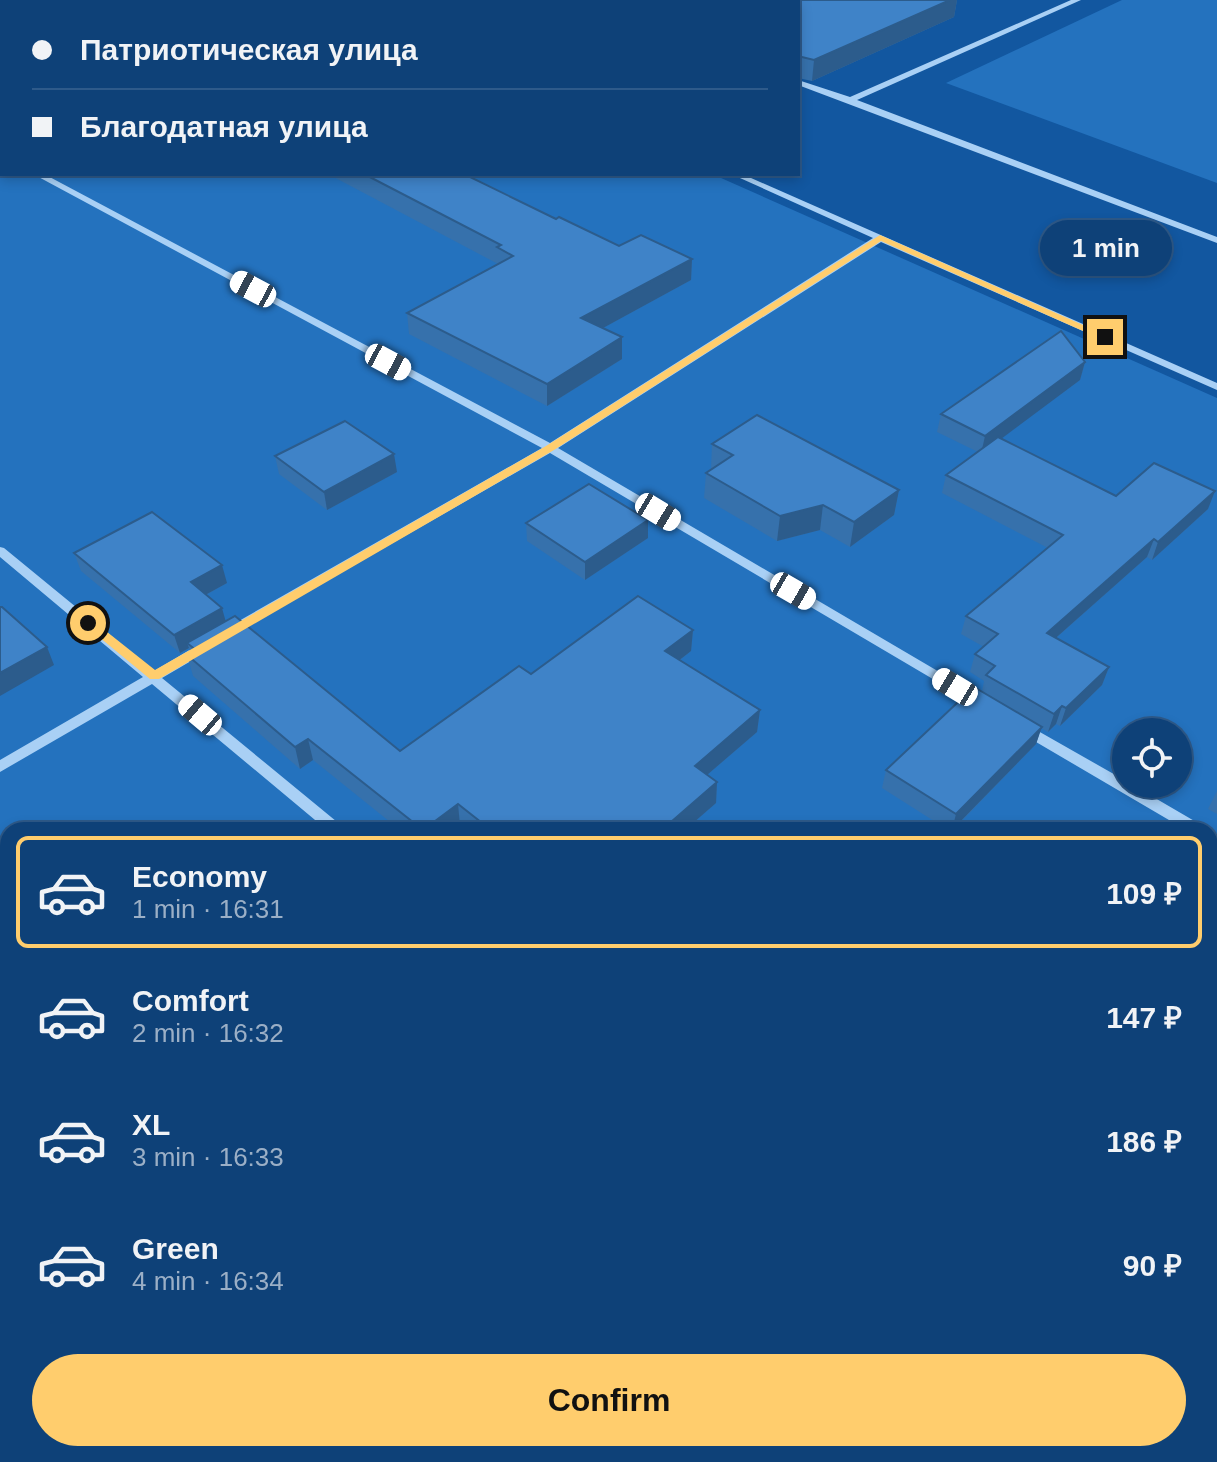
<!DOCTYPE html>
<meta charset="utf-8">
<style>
body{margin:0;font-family:Arial,sans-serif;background:#17487d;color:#f1f3f6;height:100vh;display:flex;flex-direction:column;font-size:30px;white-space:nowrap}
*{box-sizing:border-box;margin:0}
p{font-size:26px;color:#9bafc6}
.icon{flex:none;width:44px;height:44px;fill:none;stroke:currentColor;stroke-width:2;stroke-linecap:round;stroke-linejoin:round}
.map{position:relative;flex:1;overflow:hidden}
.sheet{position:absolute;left:0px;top:822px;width:1218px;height:640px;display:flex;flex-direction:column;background:#0e4178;border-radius:24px 24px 0 0;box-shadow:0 4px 12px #0003,0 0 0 2px #2e5a8a}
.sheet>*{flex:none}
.hud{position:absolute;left:0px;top:0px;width:800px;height:176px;box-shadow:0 4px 12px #0003,0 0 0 2px #2e5a8a;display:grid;align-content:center;height:176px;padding:0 32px;background:#0e4178}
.buttons{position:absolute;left:1112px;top:718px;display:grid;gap:16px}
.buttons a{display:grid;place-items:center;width:80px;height:80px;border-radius:50%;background:#0e4178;box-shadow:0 4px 12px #0003,0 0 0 2px #2e5a8a;font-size:40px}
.end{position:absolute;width:36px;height:36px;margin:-18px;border:10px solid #ffcd6d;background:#111;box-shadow:0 0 0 4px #111}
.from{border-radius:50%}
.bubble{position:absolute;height:56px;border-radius:28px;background:#0e4178;box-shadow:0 4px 12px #0003,0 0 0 2px #2e5a8a;font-size:26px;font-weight:700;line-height:56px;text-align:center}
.car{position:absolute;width:24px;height:48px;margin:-24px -12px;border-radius:10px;box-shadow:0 0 6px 2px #0007;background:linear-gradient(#fff 24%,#345 0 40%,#fff 0 76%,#345 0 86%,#fff 0)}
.hud b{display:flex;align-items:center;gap:28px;height:76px;font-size:30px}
.hud b+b{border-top:2px solid #2e5a8a}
.hud i{width:20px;height:20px;background:#f1f3f6}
ul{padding:14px 0 0;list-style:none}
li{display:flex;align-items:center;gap:24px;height:112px;margin:0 16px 12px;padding:0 16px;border:4px solid transparent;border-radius:12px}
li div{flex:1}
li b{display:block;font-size:30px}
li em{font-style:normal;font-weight:700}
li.selected{border-color:#ffcd6d}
li>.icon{width:72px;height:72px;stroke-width:1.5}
.action{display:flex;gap:16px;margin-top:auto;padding:16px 32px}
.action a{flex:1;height:92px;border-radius:48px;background:#ffcd6d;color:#111;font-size:32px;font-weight:700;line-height:92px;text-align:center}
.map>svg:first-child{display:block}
</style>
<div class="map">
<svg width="1217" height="1462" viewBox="0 0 1217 1462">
<rect width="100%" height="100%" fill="#1257a0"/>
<g fill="#2472be" fill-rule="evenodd">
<path d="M0,0L325,2H2V174H712L1217,398V1462H0ZM1126,732H1178V784H1126ZM8,830H1210V1454H8Z"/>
<polygon points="1122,0 1217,0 1217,183 946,83"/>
</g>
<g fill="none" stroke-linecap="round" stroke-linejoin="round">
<g fill="#a9d0f5" fill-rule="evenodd">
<polygon points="327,0 337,0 340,2 330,2"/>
<polygon points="1071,0 1081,0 857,100 1217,237 1217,243 798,85 798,80 850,97"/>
<polygon points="0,151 2,152 2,158 0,157"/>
<polygon points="33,174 44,174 550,443 873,238 731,174 742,174 1217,383 1217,390 881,242 558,448 987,700 989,703 982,708 550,453 228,637 223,636 221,633 223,630 542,448"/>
<polygon points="0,547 4,548 154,671 198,645 208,645 210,648 208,651 162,678 342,826 344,830 327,830 152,684 0,772 0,760 143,677 0,557"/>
<polygon points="1024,723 1126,781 1126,784 1131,784 1203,826 1205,830 1186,830 1019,732 1017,728"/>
<polygon points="1210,831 1217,834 1217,847 1210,844"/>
<polygon points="1065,1454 1092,1454 1095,1462 1068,1462"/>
</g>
</g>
<g fill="#3671ac">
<polygon points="454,0 957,0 954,17 812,81 798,78 798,2 459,2"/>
<polygon points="328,174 464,174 556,219 619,246 692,259 691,280 603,328 622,337 622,359 547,406 409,334 407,313 498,264"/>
<polygon points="1085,362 1080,380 1000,439 1116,496 1208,509 1152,560 1147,557 1056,638 1109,667 1102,685 1060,726 1056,724 1048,732 1041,728 1036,744 953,830 948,830 882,788 886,770 982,691 984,681 970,672 975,654 984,647 961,634 966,616 1048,548 942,493 946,475 978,452 937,432 941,414"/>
<polygon points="712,444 899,490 894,515 850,547 820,530 777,541 704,498 706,473 712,469 711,468"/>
<polygon points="275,456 397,472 327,510 279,474"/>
<polygon points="526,523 648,538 585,580 527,541"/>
<polygon points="74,553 227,583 206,595 226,621 400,751 531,674 693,630 691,651 680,660 760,710 757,732 707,775 717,782 716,803 685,830 466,830 460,825 454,830 400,830 313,760 300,769 193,676 187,655 190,653 189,648 180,653 81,571"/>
<polygon points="1217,791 1217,814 1208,809"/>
</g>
<g fill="#2c5c8c">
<polygon points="950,0 957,0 954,17 812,81 814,60"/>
<polygon points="692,259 691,280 581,340 581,318"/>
<polygon points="622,337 622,359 547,406 547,384"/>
<polygon points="1085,362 1080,380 981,454 985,436"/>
<polygon points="394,454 397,472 327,510 324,492"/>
<polygon points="899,490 894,515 850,547 854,522"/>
<polygon points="1215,491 1208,509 1152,560 1158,542"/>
<polygon points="823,505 820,530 777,541 780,516"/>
<polygon points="648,520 648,538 585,580 585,562"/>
<polygon points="1154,539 1147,557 1041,651 1047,633"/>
<polygon points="222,565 227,583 196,600 191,582"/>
<polygon points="222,608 227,626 187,643 189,648 180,653 174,635"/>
<polygon points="693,630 691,651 664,672 665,651"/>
<polygon points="47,647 54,665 0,696 0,673"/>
<polygon points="1109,667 1102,685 1060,726 1066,708"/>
<polygon points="1062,706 1056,724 1048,732 1054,714"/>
<polygon points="760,710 757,732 693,787 695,766"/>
<polygon points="1042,727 1036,744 952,830 956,814"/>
<polygon points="308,739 313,760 300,769 295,747"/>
<polygon points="717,782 716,803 685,830 664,830 664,828"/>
<polygon points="458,804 460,825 454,830 424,830"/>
</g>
<g fill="#3f83c8" stroke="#2c5c8c" stroke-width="2">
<polygon points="76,0 133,0 139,2 75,2"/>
<polygon points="501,0 950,0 814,60 798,56 799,67 798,67 798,2 506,2"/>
<polygon points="364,174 464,174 556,219 559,217 619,246 641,235 692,259 581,318 622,337 547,384 407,313 513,256 497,247 501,245"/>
<polygon points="1061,331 1085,362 985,436 941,414"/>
<polygon points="757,415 899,490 854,522 823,505 780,516 706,473 733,455 712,444"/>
<polygon points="345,421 394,454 324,492 275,456"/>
<polygon points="998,437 1116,496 1154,463 1215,491 1158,542 1154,539 1047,633 1109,667 1066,708 1062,706 1054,714 986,675 995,666 975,654 998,634 966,616 1063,535 946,475"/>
<polygon points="589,484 648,520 585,562 526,523"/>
<polygon points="152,512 222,565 191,582 222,608 174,635 74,553"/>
<polygon points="638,596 693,630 665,651 760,710 695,766 717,782 664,828 666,830 491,830 458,804 423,830 308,739 295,747 187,655 196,650 187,643 235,616 400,751 519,666 531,674"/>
<polygon points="0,607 2,607 47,647 0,673"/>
<polygon points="974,687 1042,727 956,814 886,770"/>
<polygon points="8,1450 8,1454 208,1454 215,1462 0,1462 0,1457"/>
</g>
<polygon fill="#ffcd6d" points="880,235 1110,337 1101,339 881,241 554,450 159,679 150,679 82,623 92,620 155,670 546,446"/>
</svg>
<div class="buttons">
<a><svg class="icon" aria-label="locate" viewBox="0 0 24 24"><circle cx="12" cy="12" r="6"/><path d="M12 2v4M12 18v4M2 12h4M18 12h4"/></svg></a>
</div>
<i class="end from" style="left:88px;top:623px"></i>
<i class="end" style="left:1105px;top:337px"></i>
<div class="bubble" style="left:1040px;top:220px;width:132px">1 min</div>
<i class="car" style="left:253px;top:289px;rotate:298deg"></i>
<i class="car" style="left:388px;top:362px;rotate:118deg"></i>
<i class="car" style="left:658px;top:512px;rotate:121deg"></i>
<i class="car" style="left:793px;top:591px;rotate:120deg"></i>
<i class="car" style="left:955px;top:687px;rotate:301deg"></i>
<i class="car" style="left:200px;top:715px;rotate:310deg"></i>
<div class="hud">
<b><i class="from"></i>Патриотическая улица</b>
<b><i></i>Благодатная улица</b>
</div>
<section class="sheet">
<ul>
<li class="selected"><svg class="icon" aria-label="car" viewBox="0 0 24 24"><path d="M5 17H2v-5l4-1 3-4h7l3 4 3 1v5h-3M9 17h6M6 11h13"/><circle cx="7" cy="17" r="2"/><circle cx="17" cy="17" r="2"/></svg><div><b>Economy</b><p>1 min · 16:31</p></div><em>109 ₽</em></li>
<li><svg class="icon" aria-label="car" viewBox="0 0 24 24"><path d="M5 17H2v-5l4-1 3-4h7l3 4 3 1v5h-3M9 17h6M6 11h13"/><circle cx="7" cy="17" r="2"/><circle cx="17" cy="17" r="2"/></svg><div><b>Comfort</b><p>2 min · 16:32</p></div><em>147 ₽</em></li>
<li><svg class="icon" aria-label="car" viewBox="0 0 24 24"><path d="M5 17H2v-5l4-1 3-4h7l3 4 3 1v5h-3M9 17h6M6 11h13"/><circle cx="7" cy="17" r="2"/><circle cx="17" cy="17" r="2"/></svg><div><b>XL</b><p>3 min · 16:33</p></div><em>186 ₽</em></li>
<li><svg class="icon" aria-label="car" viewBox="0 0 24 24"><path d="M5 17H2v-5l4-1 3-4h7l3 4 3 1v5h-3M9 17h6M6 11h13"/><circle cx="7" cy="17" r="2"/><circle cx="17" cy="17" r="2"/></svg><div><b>Green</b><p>4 min · 16:34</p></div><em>90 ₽</em></li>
</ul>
<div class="action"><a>Confirm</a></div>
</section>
</div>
